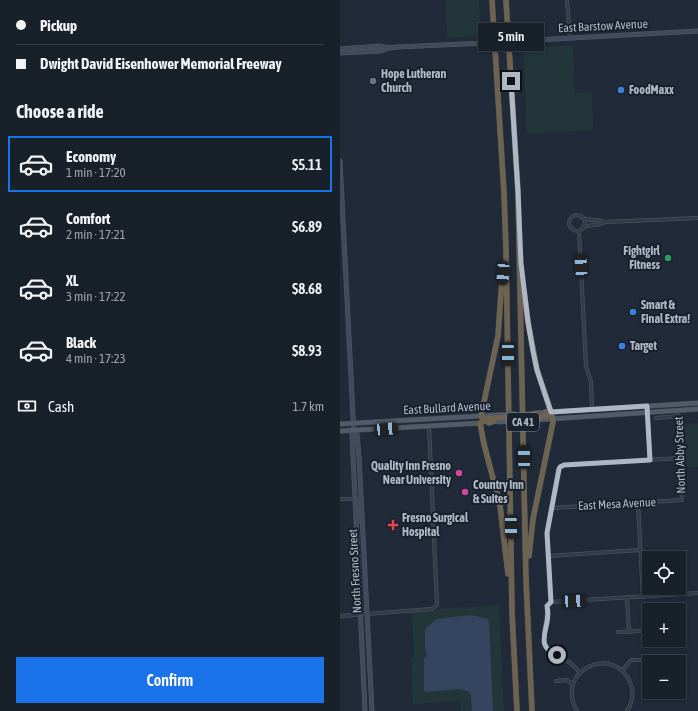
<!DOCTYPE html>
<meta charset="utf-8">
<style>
body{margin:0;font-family:"Asap Condensed",sans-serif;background:#252d36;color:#f1f3f6;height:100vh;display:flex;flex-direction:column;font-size:15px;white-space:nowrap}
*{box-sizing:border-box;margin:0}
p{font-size:13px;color:#9fa3a8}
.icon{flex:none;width:22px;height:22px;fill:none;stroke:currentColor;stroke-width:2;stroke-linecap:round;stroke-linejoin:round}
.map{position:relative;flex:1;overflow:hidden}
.side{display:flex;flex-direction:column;background:#18202a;width:340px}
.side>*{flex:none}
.guide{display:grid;align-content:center;height:88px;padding:0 16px;background:#18202a}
.buttons{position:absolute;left:302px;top:551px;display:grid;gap:8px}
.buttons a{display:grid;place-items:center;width:44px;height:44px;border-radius:0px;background:#18202a;box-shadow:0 2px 6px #0003,0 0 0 1px #363e47;font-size:20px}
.end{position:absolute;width:18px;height:18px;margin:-9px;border:5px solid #aeb7c5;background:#111;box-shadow:0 0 0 2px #111}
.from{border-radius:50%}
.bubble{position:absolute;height:28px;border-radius:0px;background:#18202a;box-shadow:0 2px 6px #0003,0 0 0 1px #363e47;font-size:13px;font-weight:600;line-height:28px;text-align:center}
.car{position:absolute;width:12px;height:24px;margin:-12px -6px;border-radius:5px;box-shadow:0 0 3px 1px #0007;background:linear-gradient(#222 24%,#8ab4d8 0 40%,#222 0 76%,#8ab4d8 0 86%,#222 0)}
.guide b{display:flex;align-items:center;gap:14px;height:38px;font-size:15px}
.guide b+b{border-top:1px solid #363e47}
.guide i{width:10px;height:10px;background:#f1f3f6}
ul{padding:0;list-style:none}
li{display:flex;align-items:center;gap:12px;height:56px;margin:0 8px 6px;padding:0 8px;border:2px solid transparent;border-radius:0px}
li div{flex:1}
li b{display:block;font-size:15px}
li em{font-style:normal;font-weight:600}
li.active{border-color:#1a73e8}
li>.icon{width:36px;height:36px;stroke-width:1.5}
h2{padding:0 16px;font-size:18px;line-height:48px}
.pay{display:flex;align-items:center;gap:10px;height:44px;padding:0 16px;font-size:15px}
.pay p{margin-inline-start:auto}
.action{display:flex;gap:8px;margin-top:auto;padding:8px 16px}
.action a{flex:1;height:46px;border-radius:0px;background:#1a73e8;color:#fff;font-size:16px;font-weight:600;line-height:46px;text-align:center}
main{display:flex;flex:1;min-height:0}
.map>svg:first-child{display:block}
</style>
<main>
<section class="side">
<div class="guide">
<b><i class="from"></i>Pickup</b>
<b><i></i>Dwight David Eisenhower Memorial Freeway</b>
</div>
<h2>Choose a ride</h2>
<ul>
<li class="active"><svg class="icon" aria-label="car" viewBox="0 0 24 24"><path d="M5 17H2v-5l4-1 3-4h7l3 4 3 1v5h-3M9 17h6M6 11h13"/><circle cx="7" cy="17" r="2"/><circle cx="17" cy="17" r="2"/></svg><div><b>Economy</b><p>1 min · 17:20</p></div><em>$5.11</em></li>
<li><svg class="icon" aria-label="car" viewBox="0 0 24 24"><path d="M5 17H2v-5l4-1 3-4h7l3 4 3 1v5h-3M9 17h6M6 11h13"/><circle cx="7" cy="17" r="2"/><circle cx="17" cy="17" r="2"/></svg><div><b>Comfort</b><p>2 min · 17:21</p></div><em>$6.89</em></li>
<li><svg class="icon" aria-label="car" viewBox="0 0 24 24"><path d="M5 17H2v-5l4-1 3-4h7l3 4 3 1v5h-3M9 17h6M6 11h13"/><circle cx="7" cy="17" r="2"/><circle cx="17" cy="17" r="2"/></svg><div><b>XL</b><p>3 min · 17:22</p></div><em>$8.68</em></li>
<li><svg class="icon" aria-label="car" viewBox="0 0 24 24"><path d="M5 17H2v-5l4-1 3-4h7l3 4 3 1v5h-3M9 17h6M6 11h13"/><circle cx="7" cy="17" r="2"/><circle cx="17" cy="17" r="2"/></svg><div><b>Black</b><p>4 min · 17:23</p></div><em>$8.93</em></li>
</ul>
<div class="pay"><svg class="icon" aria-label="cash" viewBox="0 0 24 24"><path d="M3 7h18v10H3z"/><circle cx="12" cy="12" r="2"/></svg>Cash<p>1.7 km</p></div>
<div class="action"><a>Confirm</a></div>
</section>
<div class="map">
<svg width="358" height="711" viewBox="0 0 358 711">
<rect width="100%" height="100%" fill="#202a38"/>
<g fill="#223639">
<polygon points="106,0 139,0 141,36 107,38"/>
<polygon points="233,45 235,93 252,92 253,130 187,134 183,48"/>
<polygon points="358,423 358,467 345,468 343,424"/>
<polygon points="159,605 164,711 121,711 120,701 73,704 71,657 74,657 72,613 92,612 98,609"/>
</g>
<polygon fill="#34455f" points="131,615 148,619 149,623 153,711 132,711 131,695 128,691 119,689 86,692 84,690 84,658 87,657 85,649 85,629 97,619"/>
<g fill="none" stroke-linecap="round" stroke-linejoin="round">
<g stroke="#515a66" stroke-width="4">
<g id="minor">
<polyline points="227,0 230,38"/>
<circle cx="237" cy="223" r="8"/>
<path d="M242,218C251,221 258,219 265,222L358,218"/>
<path d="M244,227C251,224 259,226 265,222"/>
<polyline points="239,231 246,366 251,382 252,409"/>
<polyline points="307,406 310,460"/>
<polyline points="316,418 339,416"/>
<polyline points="0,499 15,499"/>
<polyline points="298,503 303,597"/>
<polyline points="211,508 342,500 338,410"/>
<polyline points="208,556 300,550"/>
<polyline points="287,598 289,632"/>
<polyline points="211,602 207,533 219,469 220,467 224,465 341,458"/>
<polyline points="211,602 358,593"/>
<path d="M211,602L207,606C208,617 204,626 204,637C203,652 216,654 226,660C231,663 236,668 240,673"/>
<polyline points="0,616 92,609 97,605 89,426"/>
<polyline points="278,632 300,631"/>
<polyline points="282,671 291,660 305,660"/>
<polyline points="216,681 227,680 233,685"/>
<path d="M237,711C213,668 278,643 291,685C294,694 292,703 287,711"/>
</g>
</g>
<g stroke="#515a66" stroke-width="5">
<g id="secondary">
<polyline points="178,41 358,31"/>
<polyline points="0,49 40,46 49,48"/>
<polyline points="0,53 41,51 49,48 57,47 146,43"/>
<polyline points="0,161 13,416 14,430 17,434 19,457 32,711"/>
<polyline points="14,430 12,434 25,711"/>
<polyline points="15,499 18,503 19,521"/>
</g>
</g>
<g stroke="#3d4552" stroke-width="5.5">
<g id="primary">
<polyline points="195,413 358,403"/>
<polyline points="195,420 358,409"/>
<polyline points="0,424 158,415"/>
<polyline points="0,431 142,423"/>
</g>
</g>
<g stroke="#3e4753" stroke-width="6">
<g id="motorway">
<polyline points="152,0 164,193 166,249 172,612 177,711"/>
<polyline points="166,0 178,192 186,580 192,711"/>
<path d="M184,291L188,322L197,370L211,412C208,417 201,416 195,417"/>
<polyline points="158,418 146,419 140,423 144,444 160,505 168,574"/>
<polyline points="158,420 149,423 144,420 141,416 158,336 163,265"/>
<polyline points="189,556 193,519 213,422 212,416 206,412"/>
</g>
</g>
<use href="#minor" stroke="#343c48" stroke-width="3"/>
<use href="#secondary" stroke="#424b5b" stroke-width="4"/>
<use href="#primary" stroke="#525b68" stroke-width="4.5"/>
<use href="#motorway" stroke="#6e6351" stroke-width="5.5"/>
<g stroke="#515a66" stroke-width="5" stroke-linecap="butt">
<polyline id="secondary-bridge" points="146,43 178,41"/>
</g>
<g stroke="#3d4552" stroke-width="5.5" stroke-linecap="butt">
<g id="primary-bridge">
<polyline points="158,415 175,414"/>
<polyline points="158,422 195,420"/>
</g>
</g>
<g stroke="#3e4753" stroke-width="6" stroke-linecap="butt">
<polyline id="motorway-bridge" points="158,418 195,414"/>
</g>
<use href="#secondary-bridge" stroke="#424b5b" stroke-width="4"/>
<use href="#primary-bridge" stroke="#525b68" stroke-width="4.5"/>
<use href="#motorway-bridge" stroke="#6e6351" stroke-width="5.5"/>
</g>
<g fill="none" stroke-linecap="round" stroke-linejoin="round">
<path stroke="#aeb7c5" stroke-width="5" d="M171,81L178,192L181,263L188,322L193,351L197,370L211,412L307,406L310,460L224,465L220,467L219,469L207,533L211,602L207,606C208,611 208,617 207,622C204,638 199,647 217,655"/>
</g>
<circle fill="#6b7280" stroke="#19212d" stroke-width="1.5" cx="33" cy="81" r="4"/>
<g fill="#3f7fe0" stroke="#19212d" stroke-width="1.5">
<circle cx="281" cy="90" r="4"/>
<circle cx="293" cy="312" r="4"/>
<circle cx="282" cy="346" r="4"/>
</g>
<circle fill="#2e9e5b" stroke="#19212d" stroke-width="1.5" cx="328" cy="258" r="4"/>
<g fill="#d1479c" stroke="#19212d" stroke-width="1.5">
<circle cx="119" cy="473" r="4"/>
<circle cx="125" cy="492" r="4"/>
</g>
<path fill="#e0444e" stroke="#19212d" stroke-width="1.5" d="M51 519h4v4h4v4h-4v4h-4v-4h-4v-4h4z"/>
<g text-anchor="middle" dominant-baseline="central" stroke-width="4" stroke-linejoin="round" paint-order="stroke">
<rect fill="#19212d" stroke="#818a97" stroke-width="1" x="167" y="413" width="32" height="18" rx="3"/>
<g font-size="11" font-weight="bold" fill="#aeb7c5">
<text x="183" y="422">CA 41</text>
</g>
<g font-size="12" fill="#aeb7c5" stroke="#19212d">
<text transform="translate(263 26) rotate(-3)">East Barstow Avenue</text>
<text transform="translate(107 408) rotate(-3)">East Bullard Avenue</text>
<text transform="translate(340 455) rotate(-92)">North Abby Street</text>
<text transform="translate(277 504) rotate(-3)">East Mesa Avenue</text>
<text transform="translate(15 571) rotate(-93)">North Fresno Street</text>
</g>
<g font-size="12" font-weight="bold" fill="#aeb7c5" stroke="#19212d" text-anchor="start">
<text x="41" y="74">Hope Lutheran<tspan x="41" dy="14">Church</tspan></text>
<text x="289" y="90">FoodMaxx</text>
<text x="320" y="251" text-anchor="end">Fightgirl<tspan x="320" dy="14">Fitness</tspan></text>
<text x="301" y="305">Smart &amp;<tspan x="301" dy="14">Final Extra!</tspan></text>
<text x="290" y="346">Target</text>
<text x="111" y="466" text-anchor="end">Quality Inn Fresno<tspan x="111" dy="14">Near University</tspan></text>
<text x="133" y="485">Country Inn<tspan x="133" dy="14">&amp; Suites</tspan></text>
<text x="62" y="518">Fresno Surgical<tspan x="62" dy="14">Hospital</tspan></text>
</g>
</g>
</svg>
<div class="buttons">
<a><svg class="icon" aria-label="locate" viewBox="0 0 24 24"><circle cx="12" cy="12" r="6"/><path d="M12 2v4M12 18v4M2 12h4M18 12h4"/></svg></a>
<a>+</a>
<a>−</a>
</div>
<i class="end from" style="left:217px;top:655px"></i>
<i class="end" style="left:171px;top:81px"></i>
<div class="bubble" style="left:138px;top:23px;width:66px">5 min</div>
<i class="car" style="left:241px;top:266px;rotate:357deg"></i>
<i class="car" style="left:163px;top:273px;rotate:184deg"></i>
<i class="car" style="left:168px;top:354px;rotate:179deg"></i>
<i class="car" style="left:46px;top:429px;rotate:86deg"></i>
<i class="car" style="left:184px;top:457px;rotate:359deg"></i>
<i class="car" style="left:171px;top:527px;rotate:179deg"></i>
<i class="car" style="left:234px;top:601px;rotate:87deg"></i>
</div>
</main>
